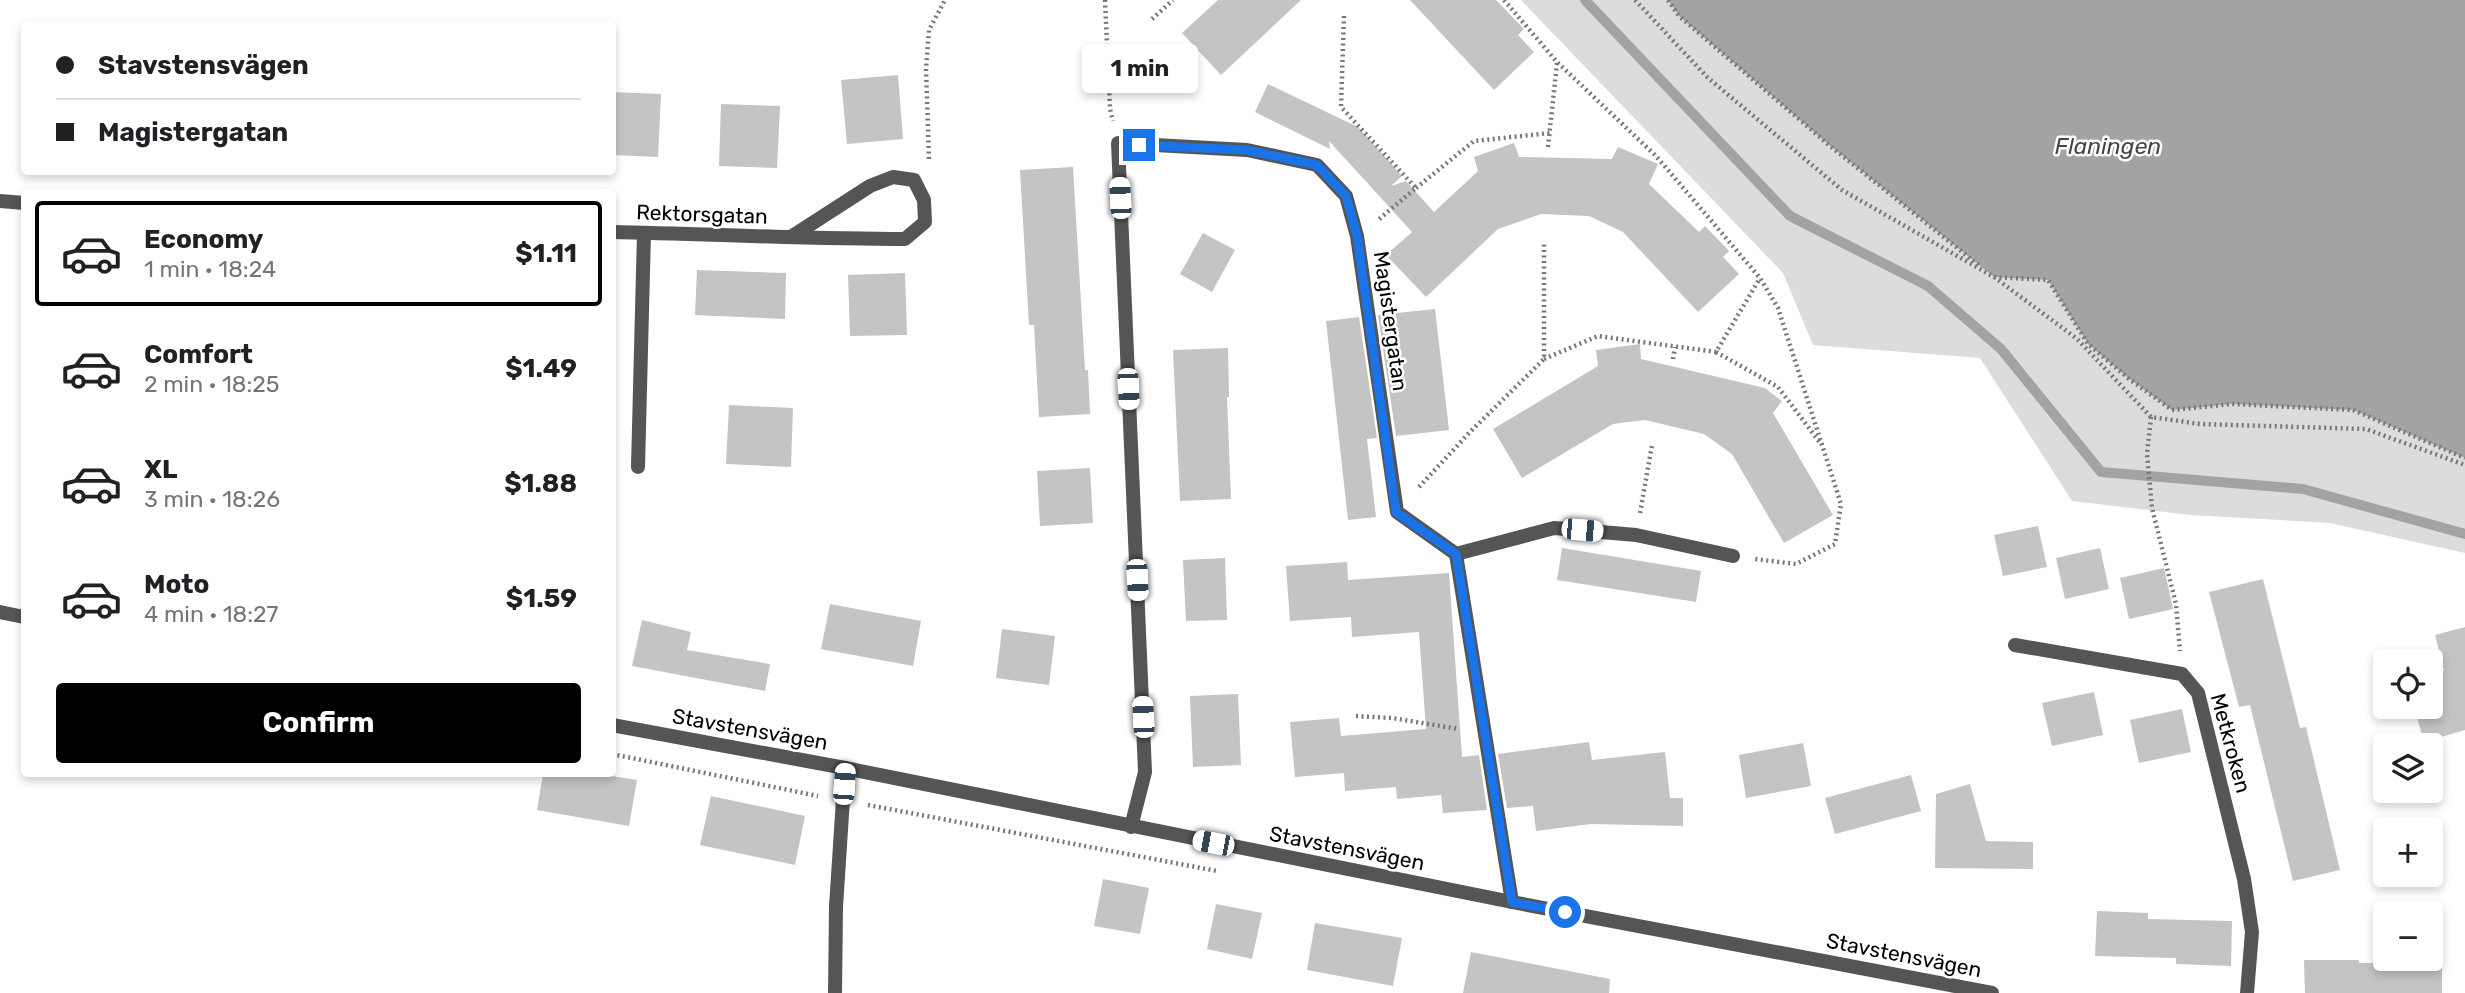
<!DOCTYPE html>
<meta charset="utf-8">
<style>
body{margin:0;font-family:Rubik,sans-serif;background:#f2f2f2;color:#202124;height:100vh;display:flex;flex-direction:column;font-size:26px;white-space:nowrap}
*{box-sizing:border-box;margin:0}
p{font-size:23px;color:#757577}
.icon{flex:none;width:38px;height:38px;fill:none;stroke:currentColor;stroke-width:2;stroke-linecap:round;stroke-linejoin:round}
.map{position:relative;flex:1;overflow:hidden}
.details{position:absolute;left:21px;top:189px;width:595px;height:588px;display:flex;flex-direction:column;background:#fff;border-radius:7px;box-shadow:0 4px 10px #0003}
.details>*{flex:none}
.top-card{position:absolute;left:21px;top:21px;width:595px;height:154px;border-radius:7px;box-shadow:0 4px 10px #0003;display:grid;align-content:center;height:154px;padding:0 35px;background:#fff}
.buttons{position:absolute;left:2373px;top:649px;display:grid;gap:14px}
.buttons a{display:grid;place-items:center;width:70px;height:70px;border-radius:7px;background:#fff;box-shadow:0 4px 10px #0003;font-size:35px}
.end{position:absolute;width:32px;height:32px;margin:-16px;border:9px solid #1a73e8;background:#fff;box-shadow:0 0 0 4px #fff}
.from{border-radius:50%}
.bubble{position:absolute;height:49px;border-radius:7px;background:#fff;box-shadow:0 4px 10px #0003;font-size:23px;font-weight:700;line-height:49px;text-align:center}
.car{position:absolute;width:21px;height:42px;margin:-21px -10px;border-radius:9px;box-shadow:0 0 5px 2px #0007;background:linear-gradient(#fff 24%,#345 0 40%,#fff 0 76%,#345 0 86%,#fff 0)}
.top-card b{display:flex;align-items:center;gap:24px;height:66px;font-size:26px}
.top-card b+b{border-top:2px solid #e0e0e0}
.top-card i{width:18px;height:18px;background:#202124}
ul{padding:12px 0 0;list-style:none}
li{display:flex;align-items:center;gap:21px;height:105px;margin:0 14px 10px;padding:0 21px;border:4px solid transparent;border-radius:7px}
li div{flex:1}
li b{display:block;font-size:26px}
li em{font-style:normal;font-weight:700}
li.active{border-color:#000}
li>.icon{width:63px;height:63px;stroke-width:1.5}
.button{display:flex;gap:14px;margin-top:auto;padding:14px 35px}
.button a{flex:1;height:80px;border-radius:7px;background:#000;color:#fff;font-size:28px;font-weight:700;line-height:80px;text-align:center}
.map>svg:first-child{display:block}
</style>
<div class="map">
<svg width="2465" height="993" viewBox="0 0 2465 993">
<rect width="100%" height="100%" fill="#fff"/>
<polygon fill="#dcdcdc" points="1521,0 2465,0 2465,553 2330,523 2190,515 2072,501 1980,358 1813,345 1783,273"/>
<polygon fill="#a3a3a3" points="1668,0 2465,0 2465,458 2353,410 2232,404 2172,410 2128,378 2088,344 2048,280 1994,277 1829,145 1679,16"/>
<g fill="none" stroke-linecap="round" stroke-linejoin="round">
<polyline stroke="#a3a3a3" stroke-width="10" points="1585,0 1790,216 1928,286 2001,349 2101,472 2303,489 2465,534"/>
</g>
<g fill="#c4c4c4">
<polygon points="1218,0 1301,0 1221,75 1182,33"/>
<polygon points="1410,0 1496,0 1524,29 1518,35 1534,52 1494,90"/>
<polygon points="898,75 903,139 847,144 841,80"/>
<polygon points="1268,84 1358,127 1402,176 1391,186 1406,181 1434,212 1478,171 1474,157 1514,143 1519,157 1612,159 1618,147 1658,164 1649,184 1699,232 1705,226 1729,251 1723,257 1739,274 1698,312 1623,232 1589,216 1541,214 1498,229 1426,297 1386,255 1412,232 1329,141 1330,149 1255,112"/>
<polygon points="612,92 661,94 658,157 612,155"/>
<polygon points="721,104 780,106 777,168 719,166"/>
<polygon points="1073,167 1085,370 1088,370 1090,414 1039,417 1034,325 1029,325 1020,170"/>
<polygon points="1203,233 1235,250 1212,292 1180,274"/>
<polygon points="697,270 786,273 785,319 695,315"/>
<polygon points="905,273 907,335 850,336 848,275"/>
<polygon points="1435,309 1449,430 1396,436 1378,315"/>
<polygon points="1359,317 1377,438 1367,439 1376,517 1348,520 1326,321"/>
<polygon points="1640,344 1641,359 1765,388 1782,401 1773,413 1833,515 1784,543 1732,454 1704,434 1645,420 1613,424 1522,478 1493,429 1598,366 1596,350"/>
<polygon points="1228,348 1229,397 1227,397 1231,499 1180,501 1173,350"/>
<polygon points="729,405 793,408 791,467 726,464"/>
<polygon points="1090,468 1093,523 1040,526 1037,471"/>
<polygon points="2038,526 2047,567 2003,576 1994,535"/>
<polygon points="1562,548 1701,571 1696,602 1557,580"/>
<polygon points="2100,548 2109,589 2065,599 2056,558"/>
<polygon points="1225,558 1227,620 1186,621 1183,560"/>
<polygon points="1347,562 1348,580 1449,573 1462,757 1479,755 1487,810 1443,813 1441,795 1397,799 1396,787 1345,791 1344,773 1295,777 1290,722 1339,718 1341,736 1426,729 1419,632 1352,637 1351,617 1290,621 1286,566"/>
<polygon points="2164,568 2173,609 2129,619 2120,578"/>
<polygon points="2263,579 2300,728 2306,727 2340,870 2293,881 2250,705 2239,707 2209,592"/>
<polygon points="830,604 921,621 913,666 821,649"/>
<polygon points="642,620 691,632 687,650 770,664 765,691 632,666"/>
<polygon points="2465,627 2465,730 2424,742 2414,707 2431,707 2431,674 2444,671 2435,635"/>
<polygon points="1002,629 1055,636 1049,685 996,678"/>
<polygon points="2094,692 2103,735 2052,746 2042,703"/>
<polygon points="1238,694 1241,765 1193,767 1190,696"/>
<polygon points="2182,709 2191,752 2139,763 2130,720"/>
<polygon points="1589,742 1592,760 1665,752 1670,798 1683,798 1683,826 1591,824 1536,831 1533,806 1507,808 1498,754"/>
<polygon points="1803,743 1811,786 1746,798 1739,755"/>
<polygon points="543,774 599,774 637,780 629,826 537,810"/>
<polygon points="1911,775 1921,811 1835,834 1825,798"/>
<polygon points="1970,784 1986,841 2033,842 2033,869 1935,868 1936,794"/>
<polygon points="711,796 805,816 795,865 700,845"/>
<polygon points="1103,879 1149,888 1140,934 1094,926"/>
<polygon points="1216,904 1262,913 1252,959 1207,949"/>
<polygon points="2097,911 2148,913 2148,919 2232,921 2231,966 2176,964 2176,958 2095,956"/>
<polygon points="1315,923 1402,938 1393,986 1307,970"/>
<polygon points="1471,952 1610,979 1609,993 1463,993"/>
<polygon points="2304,960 2359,960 2359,963 2442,962 2442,993 2305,993"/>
</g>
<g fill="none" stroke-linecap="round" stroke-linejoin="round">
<g stroke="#777" stroke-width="4.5" stroke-dasharray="2 3.5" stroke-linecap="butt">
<polyline points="1105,0 1110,109 1113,121"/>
<polyline points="1504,0 1557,62 1656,156 1760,278 1778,308 1841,504 1835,544 1796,564 1755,559"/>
<polyline points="1635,0 1708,78 1842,190 1994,277 2076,338 2151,417 2200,424 2366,429 2465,465"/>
<polyline points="1668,0 1679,16 1829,145 1981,267"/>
<polyline points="1344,16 1341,107 1416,188 1378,220"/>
<polyline points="1152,19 1173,0"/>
<polyline points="1548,147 1557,63"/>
<polyline points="929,159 926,69 929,30 945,0"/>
<polyline points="1416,188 1474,141 1550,133"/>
<polyline points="1994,277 2048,280 2088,344 2128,378 2172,410 2232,404 2353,410 2465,458"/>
<polyline points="1716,352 1778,387 1821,444"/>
<polyline points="1544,359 1598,336 1716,352 1760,278"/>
<polyline points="1673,359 1675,347"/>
<polyline points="2151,417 2147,454 2152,508 2176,604 2180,651"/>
<polyline points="1419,487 1469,433 1544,359 1544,242"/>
<polyline points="1640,513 1652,445"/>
<polyline points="1356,716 1392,718 1459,729"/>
<polyline points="612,754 818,796"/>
<polyline points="868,805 1217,871"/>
</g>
<polyline stroke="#555" stroke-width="14" points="835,993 836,907 845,768"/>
<g stroke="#555" stroke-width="14">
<polyline points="0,201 24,203"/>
<path d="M612,232C710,234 807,239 905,239L925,222L924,200L914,180L893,177L870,186L791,237"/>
<polyline points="638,467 644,233"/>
<polyline points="1456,554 1512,902"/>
<polyline points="0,612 24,617"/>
<polyline points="2015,645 2182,674 2198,693 2244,879 2252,932 2247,993"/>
<polyline points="612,725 845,768 1512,902 1992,993"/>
<polyline points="1131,827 1145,772 1118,143 1247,150 1317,165 1346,196 1357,236 1397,512 1456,554 1554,528 1636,535 1733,556"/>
</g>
</g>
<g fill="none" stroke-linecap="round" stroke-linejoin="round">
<polyline stroke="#1a73e8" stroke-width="9" points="1139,145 1247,150 1317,165 1346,196 1357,236 1396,512 1456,554 1512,902 1565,912"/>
</g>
<g text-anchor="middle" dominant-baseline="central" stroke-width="5" stroke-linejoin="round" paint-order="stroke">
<g font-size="21" fill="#000" stroke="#fff">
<text transform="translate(702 214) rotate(2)">Rektorsgatan</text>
<text transform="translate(1391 321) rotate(82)">Magistergatan</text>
<text transform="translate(750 729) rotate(10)">Stavstensvägen</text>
<text transform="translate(2231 743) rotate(75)">Metkroken</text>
<text transform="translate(1347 848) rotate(11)">Stavstensvägen</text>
<text transform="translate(1904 955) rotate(11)">Stavstensvägen</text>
</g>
<g font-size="23" font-style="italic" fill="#444" stroke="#fff">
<text x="2108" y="146">Flaningen</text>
</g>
</g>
</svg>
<div class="buttons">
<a><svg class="icon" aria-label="locate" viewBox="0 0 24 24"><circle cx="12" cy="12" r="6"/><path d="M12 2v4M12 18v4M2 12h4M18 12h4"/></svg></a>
<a><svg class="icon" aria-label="layers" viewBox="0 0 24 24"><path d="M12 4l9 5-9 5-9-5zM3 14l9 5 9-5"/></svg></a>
<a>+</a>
<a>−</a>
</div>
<i class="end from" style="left:1565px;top:912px"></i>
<i class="end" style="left:1139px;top:145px"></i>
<div class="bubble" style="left:1082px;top:44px;width:116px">1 min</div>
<i class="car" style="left:1120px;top:198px;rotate:357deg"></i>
<i class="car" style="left:1128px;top:389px;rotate:177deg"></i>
<i class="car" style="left:1582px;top:530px;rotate:95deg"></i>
<i class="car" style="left:1137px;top:580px;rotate:177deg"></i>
<i class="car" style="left:1143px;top:717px;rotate:357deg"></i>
<i class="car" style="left:844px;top:784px;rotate:4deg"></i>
<i class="car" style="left:1213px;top:843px;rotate:281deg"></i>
<div class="top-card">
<b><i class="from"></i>Stavstensvägen</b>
<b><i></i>Magistergatan</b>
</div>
<section class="details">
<ul>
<li class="active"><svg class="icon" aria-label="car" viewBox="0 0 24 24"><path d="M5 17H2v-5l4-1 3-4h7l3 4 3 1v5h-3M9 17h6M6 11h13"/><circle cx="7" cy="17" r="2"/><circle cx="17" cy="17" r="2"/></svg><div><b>Economy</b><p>1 min · 18:24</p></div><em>$1.11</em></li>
<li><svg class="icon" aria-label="car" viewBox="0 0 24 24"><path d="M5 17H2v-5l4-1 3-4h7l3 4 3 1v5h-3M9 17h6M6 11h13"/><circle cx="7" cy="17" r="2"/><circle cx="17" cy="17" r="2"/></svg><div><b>Comfort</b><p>2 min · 18:25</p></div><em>$1.49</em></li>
<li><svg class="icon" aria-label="car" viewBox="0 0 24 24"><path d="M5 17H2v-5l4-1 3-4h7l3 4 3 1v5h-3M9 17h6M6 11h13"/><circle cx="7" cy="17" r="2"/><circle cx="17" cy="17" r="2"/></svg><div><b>XL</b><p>3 min · 18:26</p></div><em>$1.88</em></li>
<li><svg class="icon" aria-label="car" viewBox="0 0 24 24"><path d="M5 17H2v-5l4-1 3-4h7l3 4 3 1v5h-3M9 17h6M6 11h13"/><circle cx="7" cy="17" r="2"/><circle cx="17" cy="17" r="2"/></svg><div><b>Moto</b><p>4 min · 18:27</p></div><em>$1.59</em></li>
</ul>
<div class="button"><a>Confirm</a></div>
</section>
</div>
